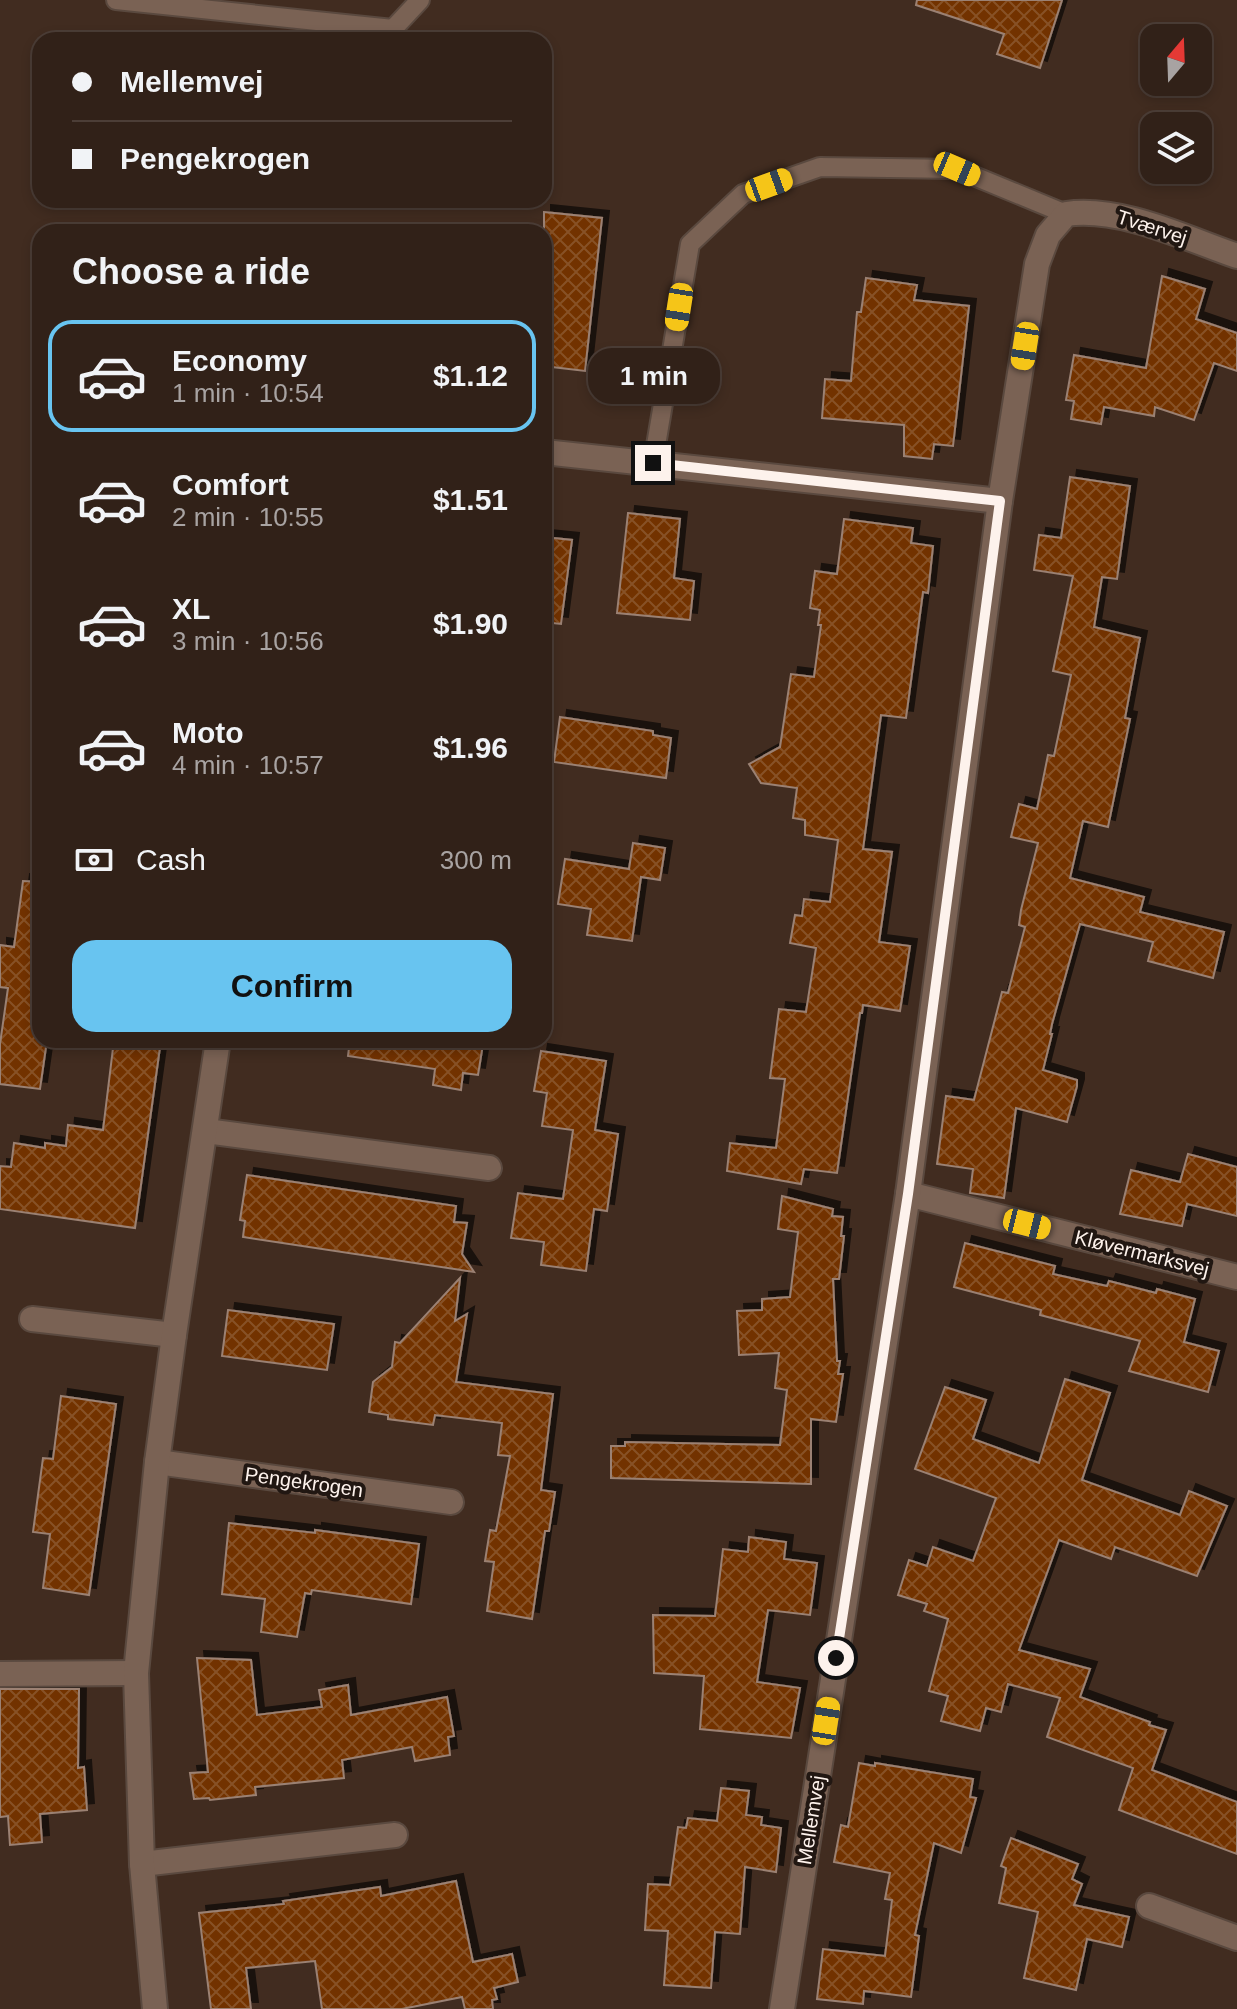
<!DOCTYPE html>
<meta charset="utf-8">
<style>
body{margin:0;font-family:Arial,sans-serif;background:#392921;color:#f1f3f6;height:100vh;display:flex;flex-direction:column;font-size:30px;white-space:nowrap}
*{box-sizing:border-box;margin:0}
p{font-size:26px;color:#a8a3a2}
.icon{flex:none;width:44px;height:44px;fill:none;stroke:currentColor;stroke-width:2;stroke-linecap:round;stroke-linejoin:round}
.map{position:relative;flex:1;overflow:hidden}
.details{position:absolute;left:32px;top:224px;width:520px;height:824px;display:flex;flex-direction:column;background:#312118;border-radius:24px;box-shadow:0 4px 12px #0003,0 0 0 2px #4c3e37}
.details>*{flex:none}
.top-card{position:absolute;left:32px;top:32px;width:520px;height:176px;border-radius:24px;box-shadow:0 4px 12px #0003,0 0 0 2px #4c3e37;display:grid;align-content:center;height:176px;padding:0 40px;background:#312118}
.needle{width:52px;rotate:19deg}
.fabs{position:absolute;left:1140px;top:24px;display:grid;gap:16px}
.fabs a{display:grid;place-items:center;width:72px;height:72px;border-radius:16px;background:#312118;box-shadow:0 4px 12px #0003,0 0 0 2px #4c3e37;font-size:40px}
.end{position:absolute;width:36px;height:36px;margin:-18px;border:10px solid #fdf2ec;background:#111;box-shadow:0 0 0 4px #111}
.from{border-radius:50%}
.bubble{position:absolute;height:56px;border-radius:24px;background:#312118;box-shadow:0 4px 12px #0003,0 0 0 2px #4c3e37;font-size:26px;font-weight:700;line-height:56px;text-align:center}
.car{position:absolute;width:24px;height:48px;margin:-24px -12px;border-radius:10px;box-shadow:0 0 6px 2px #0007;background:linear-gradient(#f5c518 24%,#345 0 40%,#f5c518 0 76%,#345 0 86%,#f5c518 0)}
.top-card b{display:flex;align-items:center;gap:28px;height:76px;font-size:30px}
.top-card b+b{border-top:2px solid #4c3e37}
.top-card i{width:20px;height:20px;background:#f1f3f6}
ul{padding:0;list-style:none}
li{display:flex;align-items:center;gap:24px;height:112px;margin:0 16px 12px;padding:0 24px;border:4px solid transparent;border-radius:24px}
li div{flex:1}
li b{display:block;font-size:30px}
li em{font-style:normal;font-weight:700}
li.on{border-color:#68c4f0}
li>.icon{width:72px;height:72px;stroke-width:1.5}
h2{padding:0 40px;font-size:36px;line-height:96px}
.pay{display:flex;align-items:center;gap:20px;height:88px;padding:0 40px;font-size:30px}
.pay p{margin-inline-start:auto}
.primary-button{display:flex;gap:16px;margin-top:auto;padding:16px 40px}
.primary-button a{flex:1;height:92px;border-radius:24px;background:#68c4f0;color:#111;font-size:32px;font-weight:700;line-height:92px;text-align:center}
.map>svg:first-child{display:block}
</style>
<div class="map">
<svg width="1237" height="2009" viewBox="0 0 1237 2009">
<defs>
<pattern id="building-cross-hatch" width="8" height="8" patternUnits="userSpaceOnUse" patternTransform="scale(2)"><rect width="8" height="8" fill="#723300"/><path d="M0 0l8 8M0 8l8-8" fill="none" stroke="#875125"/></pattern>
<filter id="shadow"><feDropShadow dx="7" dy="-7" stdDeviation="0" flood-color="#0009"/></filter>
</defs>
<rect width="100%" height="100%" fill="#412c20"/>
<g fill="url(#building-cross-hatch)" stroke="#9b8173" stroke-width="2" filter="url(#shadow)">
<polygon points="917,0 1062,0 1040,68 997,54 1004,34 916,5"/>
<polygon points="544,212 602,218 585,371 544,366"/>
<polygon points="1162,276 1205,289 1196,319 1237,333 1237,371 1214,363 1194,420 1155,407 1154,416 1104,407 1101,424 1071,419 1074,401 1066,400 1074,355 1146,368"/>
<polygon points="866,278 917,285 914,300 969,306 953,446 934,444 932,459 904,456 904,425 822,418 825,379 851,381 857,312 861,312"/>
<polygon points="603,366 631,369 628,396 601,393"/>
<polygon points="1070,477 1130,486 1117,579 1102,577 1094,627 1140,638 1125,718 1130,719 1108,827 1083,821 1070,878 1144,897 1140,912 1224,932 1213,978 1148,961 1153,942 1080,924 1052,1024 1050,1034 1052,1034 1043,1070 1077,1080 1077,1086 1067,1122 1016,1108 1004,1198 970,1193 973,1169 937,1164 946,1096 974,1100 1002,992 1008,993 1025,927 1019,925 1021,910 1038,843 1011,837 1019,804 1037,809 1048,755 1054,756 1071,675 1053,671 1073,576 1034,570 1039,535 1061,538"/>
<polygon points="628,513 680,519 674,578 694,581 690,620 617,613"/>
<polygon points="844,519 913,528 911,543 933,546 928,593 923,592 906,718 881,715 863,849 892,852 879,942 910,946 900,1011 863,1005 862,1013 860,1013 837,1173 804,1169 801,1184 727,1171 730,1143 776,1148 785,1079 770,1078 779,1009 806,1012 816,948 790,943 795,915 802,916 804,899 830,902 838,840 805,835 805,820 793,818 797,788 761,783 749,764 780,747 791,674 814,677 821,625 818,625 820,610 810,608 815,571 837,574"/>
<polygon points="544,537 572,540 561,624 544,622"/>
<polygon points="560,717 653,731 653,735 671,738 666,778 554,762"/>
<polygon points="633,843 665,848 660,880 641,877 632,941 587,935 591,909 558,904 565,859 629,869"/>
<polygon points="23,881 40,882 40,1040 47,1040 40,1089 0,1084 0,1044 8,988 0,987 0,945 14,947"/>
<polygon points="114,1040 161,1040 135,1228 0,1209 0,1166 11,1167 14,1143 45,1148 45,1143 66,1146 68,1125 103,1130"/>
<polygon points="350,1040 460,1040 483,1044 478,1075 463,1073 461,1090 433,1085 435,1069 348,1056"/>
<polygon points="541,1051 606,1061 595,1130 618,1134 607,1211 594,1209 586,1271 541,1265 544,1242 511,1238 518,1193 563,1199 573,1130 542,1126 547,1093 534,1091"/>
<polygon points="1188,1154 1237,1167 1237,1216 1187,1204 1182,1226 1120,1214 1131,1170 1180,1182"/>
<polygon points="247,1175 456,1206 454,1222 467,1223 462,1254 474,1272 243,1237 245,1221 240,1220"/>
<polygon points="782,1196 833,1209 832,1216 843,1217 841,1236 844,1236 839,1279 833,1279 837,1361 840,1361 838,1374 843,1374 836,1422 811,1419 811,1484 611,1478 611,1446 625,1446 625,1442 780,1445 787,1390 775,1388 779,1353 739,1355 737,1311 762,1310 762,1299 790,1297 798,1232 778,1229"/>
<polygon points="965,1243 1055,1266 1053,1274 1107,1286 1109,1281 1156,1293 1157,1289 1195,1299 1184,1342 1219,1351 1208,1392 1129,1371 1140,1341 1040,1315 1041,1310 954,1287"/>
<polygon points="460,1278 455,1321 467,1314 456,1382 553,1394 541,1490 555,1492 549,1531 545,1531 532,1619 487,1611 494,1562 485,1561 490,1530 496,1531 510,1456 498,1455 502,1423 435,1415 433,1425 388,1419 388,1415 369,1412 373,1382 392,1367 395,1342 400,1343"/>
<polygon points="228,1310 334,1324 327,1370 222,1356"/>
<polygon points="1065,1379 1110,1393 1082,1480 1180,1515 1189,1491 1227,1506 1197,1576 1115,1547 1111,1559 1059,1540 1019,1650 1090,1669 1080,1697 1150,1722 1149,1725 1166,1730 1152,1770 1237,1802 1237,1854 1119,1810 1133,1768 1047,1737 1060,1698 1008,1684 1001,1712 986,1708 980,1731 941,1721 948,1696 929,1691 948,1619 924,1611 927,1604 898,1595 909,1560 927,1566 933,1547 973,1561 996,1498 915,1469 945,1387 986,1400 973,1439 1039,1463"/>
<polygon points="61,1396 116,1404 89,1595 43,1588 50,1534 33,1532 43,1458 53,1459"/>
<polygon points="229,1523 315,1533 315,1530 419,1544 411,1604 312,1590 311,1594 305,1593 297,1637 261,1632 265,1599 222,1594"/>
<polygon points="749,1537 786,1542 784,1559 817,1563 810,1615 768,1610 757,1682 800,1688 791,1738 700,1729 704,1676 654,1673 653,1615 715,1616 723,1549 748,1552"/>
<polygon points="197,1658 251,1660 257,1715 322,1707 319,1690 348,1685 351,1715 447,1697 454,1736 448,1737 450,1755 415,1761 412,1747 342,1760 344,1778 255,1787 256,1795 210,1800 209,1798 194,1799 190,1773 208,1772"/>
<polygon points="0,1689 79,1689 78,1768 84,1767 87,1810 40,1814 42,1842 10,1845 8,1816 0,1817"/>
<polygon points="859,1763 875,1766 875,1763 973,1779 970,1797 976,1798 961,1853 934,1843 915,1935 919,1936 911,1997 864,1991 863,2004 817,1999 823,1949 885,1956 892,1900 885,1899 890,1873 834,1862 841,1825 848,1827"/>
<polygon points="721,1788 749,1791 746,1815 762,1817 761,1825 781,1828 776,1872 745,1867 740,1934 715,1932 711,1988 664,1985 668,1931 645,1930 648,1884 670,1885 678,1827 686,1828 688,1818 717,1821"/>
<polygon points="1011,1838 1078,1864 1072,1879 1082,1884 1074,1905 1129,1917 1122,1947 1087,1939 1076,1990 1024,1978 1038,1912 999,1903 1006,1868 1001,1866"/>
<polygon points="456,1881 473,1962 512,1954 518,1982 494,1988 497,1999 492,2000 493,2009 465,2009 462,1997 402,2009 322,2009 315,1961 246,1968 251,2009 211,2009 199,1913 284,1904 283,1901 380,1887 381,1896"/>
</g>
<g fill="none" stroke-linecap="round" stroke-linejoin="round">
<g stroke="#5a493f" stroke-width="22">
<g id="lane">
<polyline points="116,0 393,29 420,0"/>
<polyline points="653,463 690,244 743,194 820,167 957,169 1066,214"/>
</g>
</g>
<g stroke="#5a493f" stroke-width="28">
<g id="street">
<polyline points="544,452 1000,501"/>
<polyline points="206,1131 489,1168"/>
<polyline points="908,1194 1237,1277"/>
<polyline points="32,1319 174,1335"/>
<polyline points="157,1462 451,1502"/>
<polyline points="0,1674 136,1673"/>
<polyline points="142,1864 395,1835"/>
<polyline points="1149,1906 1237,1938"/>
<polyline points="155,2009 142,1864 136,1673 157,1462 174,1335 218,1040"/>
<path d="M782,2009L908,1194L1000,501L1037,264L1048,235L1066,214C1120,206 1185,238 1237,256"/>
</g>
</g>
<use href="#lane" stroke="#7a6254" stroke-width="18"/>
<use href="#street" stroke="#7a6254" stroke-width="24"/>
</g>
<g fill="none" stroke-linecap="round" stroke-linejoin="round">
<polyline stroke="#fdf2ec" stroke-width="10" points="653,463 1000,501 908,1194 836,1658"/>
</g>
<g text-anchor="middle" dominant-baseline="central" stroke-width="8" stroke-linejoin="round" paint-order="stroke">
<g font-size="20" fill="#fdf2ec" stroke="#211712">
<text transform="translate(1152 227) rotate(18)">Tværvej</text>
<text transform="translate(1142 1253) rotate(14)">Kløvermarksvej</text>
<text transform="translate(304 1482) rotate(8)">Pengekrogen</text>
<text transform="translate(811 1820) rotate(-81)">Mellemvej</text>
</g>
</g>
</svg>
<div class="fabs">
<a><svg class="needle" viewBox="-14 -14 28 28"><path d="M0-13l5 13h-10z" fill="#e53935"/><path d="M0 13l5-13h-10z" fill="#a8a3a2"/></svg></a>
<a><svg class="icon" aria-label="layers" viewBox="0 0 24 24"><path d="M12 4l9 5-9 5-9-5zM3 14l9 5 9-5"/></svg></a>
</div>
<i class="end from" style="left:836px;top:1658px"></i>
<i class="end" style="left:653px;top:463px"></i>
<div class="bubble" style="left:588px;top:348px;width:132px">1 min</div>
<i class="car" style="left:957px;top:169px;rotate:113deg"></i>
<i class="car" style="left:769px;top:185px;rotate:70deg"></i>
<i class="car" style="left:679px;top:307px;rotate:189deg"></i>
<i class="car" style="left:1025px;top:346px;rotate:189deg"></i>
<i class="car" style="left:1027px;top:1224px;rotate:104deg"></i>
<i class="car" style="left:826px;top:1721px;rotate:9deg"></i>
<div class="top-card">
<b><i class="from"></i>Mellemvej</b>
<b><i></i>Pengekrogen</b>
</div>
<section class="details">
<h2>Choose a ride</h2>
<ul>
<li class="on"><svg class="icon" aria-label="car" viewBox="0 0 24 24"><path d="M5 17H2v-5l4-1 3-4h7l3 4 3 1v5h-3M9 17h6M6 11h13"/><circle cx="7" cy="17" r="2"/><circle cx="17" cy="17" r="2"/></svg><div><b>Economy</b><p>1 min · 10:54</p></div><em>$1.12</em></li>
<li><svg class="icon" aria-label="car" viewBox="0 0 24 24"><path d="M5 17H2v-5l4-1 3-4h7l3 4 3 1v5h-3M9 17h6M6 11h13"/><circle cx="7" cy="17" r="2"/><circle cx="17" cy="17" r="2"/></svg><div><b>Comfort</b><p>2 min · 10:55</p></div><em>$1.51</em></li>
<li><svg class="icon" aria-label="car" viewBox="0 0 24 24"><path d="M5 17H2v-5l4-1 3-4h7l3 4 3 1v5h-3M9 17h6M6 11h13"/><circle cx="7" cy="17" r="2"/><circle cx="17" cy="17" r="2"/></svg><div><b>XL</b><p>3 min · 10:56</p></div><em>$1.90</em></li>
<li><svg class="icon" aria-label="car" viewBox="0 0 24 24"><path d="M5 17H2v-5l4-1 3-4h7l3 4 3 1v5h-3M9 17h6M6 11h13"/><circle cx="7" cy="17" r="2"/><circle cx="17" cy="17" r="2"/></svg><div><b>Moto</b><p>4 min · 10:57</p></div><em>$1.96</em></li>
</ul>
<div class="pay"><svg class="icon" aria-label="cash" viewBox="0 0 24 24"><path d="M3 7h18v10H3z"/><circle cx="12" cy="12" r="2"/></svg>Cash<p>300 m</p></div>
<div class="primary-button"><a>Confirm</a></div>
</section>
</div>
